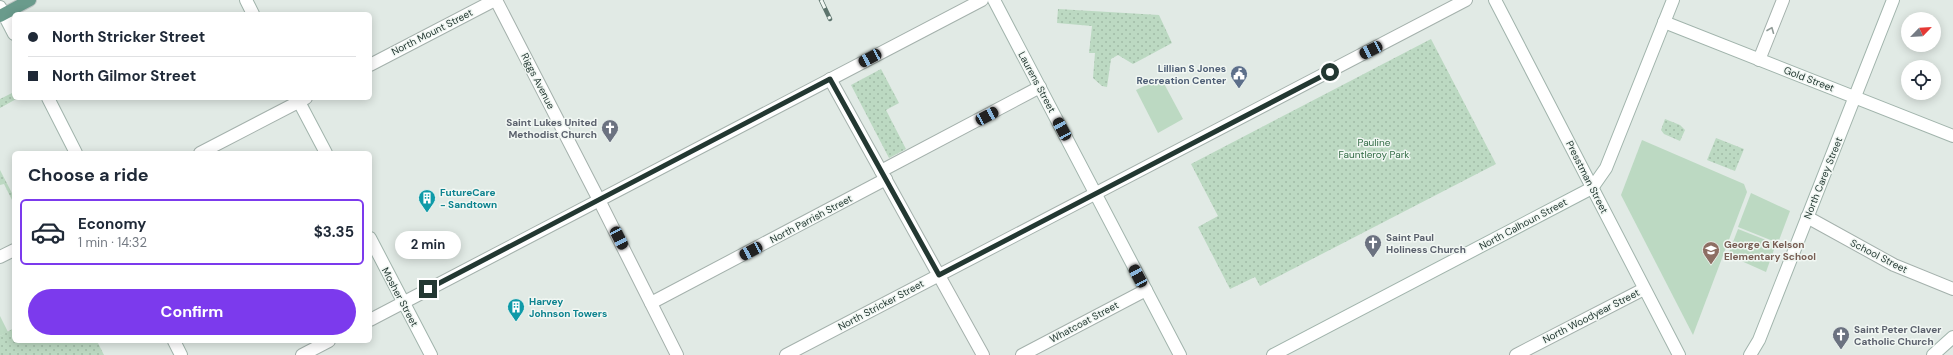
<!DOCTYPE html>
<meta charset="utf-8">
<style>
body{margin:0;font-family:"DM Sans",sans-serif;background:#f6f6f7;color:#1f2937;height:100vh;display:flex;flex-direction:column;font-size:15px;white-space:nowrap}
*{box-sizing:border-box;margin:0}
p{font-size:13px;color:#747a83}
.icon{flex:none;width:22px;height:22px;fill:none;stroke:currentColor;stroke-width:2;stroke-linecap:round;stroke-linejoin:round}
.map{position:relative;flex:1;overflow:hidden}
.panel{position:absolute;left:12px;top:151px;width:360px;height:192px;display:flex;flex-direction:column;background:#fff;border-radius:6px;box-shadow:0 2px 10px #0003}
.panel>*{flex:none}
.guide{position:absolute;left:12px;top:12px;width:360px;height:88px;border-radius:6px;box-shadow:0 2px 10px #0003;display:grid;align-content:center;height:88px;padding:0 16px;background:#fff}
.needle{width:26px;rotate:65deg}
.fabs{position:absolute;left:1901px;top:12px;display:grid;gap:8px}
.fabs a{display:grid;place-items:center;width:40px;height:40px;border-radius:50%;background:#fff;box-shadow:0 2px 10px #0003;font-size:20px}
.end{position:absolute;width:18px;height:18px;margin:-9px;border:5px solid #233832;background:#fff;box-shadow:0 0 0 2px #fff}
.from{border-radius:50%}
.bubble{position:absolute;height:28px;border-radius:14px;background:#fff;box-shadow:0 2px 10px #0003;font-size:13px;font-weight:700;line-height:28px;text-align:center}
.car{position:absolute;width:12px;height:24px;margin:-12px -6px;border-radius:5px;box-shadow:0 0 3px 1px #0007;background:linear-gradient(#222 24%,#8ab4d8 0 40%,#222 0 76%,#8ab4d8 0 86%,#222 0)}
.guide b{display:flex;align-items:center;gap:14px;height:38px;font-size:15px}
.guide b+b{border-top:1px solid #e0e1e3}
.guide i{width:10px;height:10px;background:#1f2937}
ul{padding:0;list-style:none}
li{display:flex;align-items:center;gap:12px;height:66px;margin:0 8px 6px;padding:0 8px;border:2px solid transparent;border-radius:6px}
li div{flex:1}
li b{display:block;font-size:15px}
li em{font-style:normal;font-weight:700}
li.selected{border-color:#7c3aed}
li>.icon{width:36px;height:36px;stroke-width:1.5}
h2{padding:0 16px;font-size:18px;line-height:48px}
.cta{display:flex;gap:8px;margin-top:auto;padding:8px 16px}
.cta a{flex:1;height:46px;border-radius:24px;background:#7c3aed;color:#fff;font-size:16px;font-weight:700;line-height:46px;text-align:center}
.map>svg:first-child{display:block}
</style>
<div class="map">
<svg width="1953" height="355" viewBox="0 0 1953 355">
<defs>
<pattern id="park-dots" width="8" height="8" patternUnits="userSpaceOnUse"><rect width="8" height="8" fill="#bcd9c2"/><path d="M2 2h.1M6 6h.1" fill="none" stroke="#a1bba7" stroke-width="1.8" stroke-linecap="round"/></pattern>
</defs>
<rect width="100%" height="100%" fill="#e1eae5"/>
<g fill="#bcd9c2">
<polygon points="1161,78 1183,119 1158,133 1136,90"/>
<polygon points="1642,140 1744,184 1747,192 1693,335 1621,195"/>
<polygon points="1751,193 1790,211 1778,243 1738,227"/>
<polygon points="1738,229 1776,244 1766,272 1728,255"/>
<polygon points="0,316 8,332 0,336"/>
</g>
<g fill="url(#park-dots)">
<polygon points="1058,9 1159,15 1172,43 1133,64 1118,55 1111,59 1107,87 1102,86 1093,78 1095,53 1089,53 1092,26 1057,23"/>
<polygon points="1431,39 1496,164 1260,286 1255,277 1230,289 1198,227 1218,216 1191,164"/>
<polygon points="881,69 899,103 886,110 906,149 889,158 851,85"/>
<polygon points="14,92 14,98 18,98 0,108 0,99"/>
<polygon points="1665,119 1680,125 1685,130 1680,141 1664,134 1661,130"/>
<polygon points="1716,138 1744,149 1735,171 1707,160"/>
<polygon points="0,170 14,197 14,204 4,184 0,185"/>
<polygon points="14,328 14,341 97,341 104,355 0,355 0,336"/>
</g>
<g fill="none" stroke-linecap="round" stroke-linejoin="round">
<g stroke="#a4b1ac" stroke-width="14">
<g id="street">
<polyline points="496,0 599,200 677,355"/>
<polyline points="1759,60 1783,0"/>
<polyline points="370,65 495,0"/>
<polyline points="830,79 983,355"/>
<polyline points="200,153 306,98"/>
<polyline points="881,171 1040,87"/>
<polyline points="1807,217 1894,265 1953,289"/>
<polyline points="0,257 14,250"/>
<polyline points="651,303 886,179"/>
<polyline points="370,320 982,0"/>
<polyline points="302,355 329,341"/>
<polyline points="786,355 1466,0"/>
<polyline points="1022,355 1146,290"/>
<polyline points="1516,355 1644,289"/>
</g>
</g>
<g stroke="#a1b4ac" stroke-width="14">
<g id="secondary">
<polyline points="246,0 253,14"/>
<polyline points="994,0 1180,355"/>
<polyline points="1495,0 1679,355"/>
<polyline points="0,7 14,34"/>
<polyline points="1664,22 1953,136"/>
<polyline points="48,98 76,153"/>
<polyline points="297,98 326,153"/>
<polyline points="370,238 431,355"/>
<polyline points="174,341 181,355"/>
<polyline points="1273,355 1592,188 1606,168 1673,0"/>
<polyline points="1750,355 1759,340 1893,0"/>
<polyline points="1933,355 1953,337"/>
</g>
</g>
<g stroke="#c1c7c6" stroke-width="14">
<polyline id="primary" points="0,16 30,0"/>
</g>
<use href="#street" stroke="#fff" stroke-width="12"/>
<use href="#secondary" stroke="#fff" stroke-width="12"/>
<use href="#primary" stroke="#6a9b8c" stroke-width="12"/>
<g stroke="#5d746d" stroke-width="4.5">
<polyline id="rail" points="821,0 830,19"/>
</g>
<use href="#rail" stroke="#f1f7f3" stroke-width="3" stroke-dasharray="9" stroke-linecap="butt"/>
</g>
<defs><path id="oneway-chevron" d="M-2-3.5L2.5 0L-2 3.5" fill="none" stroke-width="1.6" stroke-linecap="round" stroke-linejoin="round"/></defs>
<use stroke="#919c98" href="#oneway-chevron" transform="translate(1771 30) rotate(-68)"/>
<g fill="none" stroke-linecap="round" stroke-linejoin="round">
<polyline stroke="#233832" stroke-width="5" points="428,289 830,79 939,275 1330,72"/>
</g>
<defs>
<g id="civic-pin" transform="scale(0.9)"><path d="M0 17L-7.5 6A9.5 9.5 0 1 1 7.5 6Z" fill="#5c6f8a" stroke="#f1f7f3"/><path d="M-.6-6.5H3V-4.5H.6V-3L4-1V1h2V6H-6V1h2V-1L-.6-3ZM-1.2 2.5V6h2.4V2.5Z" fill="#fff"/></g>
<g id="church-pin" transform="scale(0.9)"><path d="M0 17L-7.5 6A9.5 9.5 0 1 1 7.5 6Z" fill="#6b7280" stroke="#f1f7f3"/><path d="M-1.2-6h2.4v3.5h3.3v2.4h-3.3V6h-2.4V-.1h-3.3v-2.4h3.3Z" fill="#fff"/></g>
<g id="building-pin" transform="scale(0.9)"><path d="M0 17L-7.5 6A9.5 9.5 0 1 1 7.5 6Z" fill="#0f9aa8" stroke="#f1f7f3"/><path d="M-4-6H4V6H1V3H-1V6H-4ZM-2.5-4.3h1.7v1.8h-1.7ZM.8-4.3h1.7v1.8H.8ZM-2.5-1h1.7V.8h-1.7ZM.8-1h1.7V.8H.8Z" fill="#fff"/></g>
<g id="school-pin" transform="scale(0.9)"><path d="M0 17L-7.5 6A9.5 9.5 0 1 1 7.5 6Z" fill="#8d6e63" stroke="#f1f7f3"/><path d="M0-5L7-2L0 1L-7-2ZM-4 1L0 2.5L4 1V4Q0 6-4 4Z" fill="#fff"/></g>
</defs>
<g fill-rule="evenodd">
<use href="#civic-pin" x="1239" y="74"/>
<use href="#church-pin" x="610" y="128"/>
<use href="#building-pin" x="427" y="198"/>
<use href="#church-pin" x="1373" y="243"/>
<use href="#school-pin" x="1711" y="250"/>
<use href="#building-pin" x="516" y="307"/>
<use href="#church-pin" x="1841" y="335"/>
</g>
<g text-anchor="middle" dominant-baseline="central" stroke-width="3" stroke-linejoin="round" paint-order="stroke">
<g font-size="10" fill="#233832" stroke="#f1f7f3">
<text transform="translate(432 32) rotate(-27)">North Mount Street</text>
<text transform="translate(1809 79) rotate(21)">Gold Street</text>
<text transform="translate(538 81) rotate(63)">Riggs Avenue</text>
<text transform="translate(1037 82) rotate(62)">Laurens Street</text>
<text transform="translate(1587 177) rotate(63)">Presstman Street</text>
<text transform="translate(1823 178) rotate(-68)">North Carey Street</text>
<text transform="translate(811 219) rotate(-28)">North Parrish Street</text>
<text transform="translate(1523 224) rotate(-28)">North Calhoun Street</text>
<text transform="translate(1879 256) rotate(27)">School Street</text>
<text transform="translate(400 297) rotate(62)">Mosher Street</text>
<text transform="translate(881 305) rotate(-28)">North Stricker Street</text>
<text transform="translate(1591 316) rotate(-27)">North Woodyear Street</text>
<text transform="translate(1084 322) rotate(-28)">Whatcoat Street</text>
</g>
<g font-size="10" font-weight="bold" fill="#4e5e75" stroke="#f1f7f3" text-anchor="end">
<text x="1226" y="68">Lillian S Jones<tspan x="1226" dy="12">Recreation Center</tspan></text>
</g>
<g font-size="10" font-weight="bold" fill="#5b616d" stroke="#f1f7f3" text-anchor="start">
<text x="597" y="122" text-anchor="end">Saint Lukes United<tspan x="597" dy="12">Methodist Church</tspan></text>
<text x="1386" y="237">Saint Paul<tspan x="1386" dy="12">Holiness Church</tspan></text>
<text x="1854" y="329">Saint Peter Claver<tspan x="1854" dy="12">Catholic Church</tspan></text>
</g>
<g font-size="10" fill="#326b45" stroke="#f1f7f3">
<text x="1374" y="142">Pauline<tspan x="1374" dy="12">Fauntleroy Park</tspan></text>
</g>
<g font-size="10" font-weight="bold" fill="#0d838f" stroke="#f1f7f3" text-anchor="start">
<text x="440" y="192">FutureCare<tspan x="440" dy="12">- Sandtown</tspan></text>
<text x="529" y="301">Harvey<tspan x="529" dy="12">Johnson Towers</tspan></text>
</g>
<g font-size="10" font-weight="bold" fill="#785e54" stroke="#f1f7f3" text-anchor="start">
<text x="1724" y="244">George G Kelson<tspan x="1724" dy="12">Elementary School</tspan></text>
</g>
</g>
</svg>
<div class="fabs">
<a><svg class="needle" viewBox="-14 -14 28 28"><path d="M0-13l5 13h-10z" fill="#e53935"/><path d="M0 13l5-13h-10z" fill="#747a83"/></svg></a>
<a><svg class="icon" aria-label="locate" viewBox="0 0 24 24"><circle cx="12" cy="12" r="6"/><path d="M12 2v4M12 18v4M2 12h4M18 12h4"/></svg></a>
</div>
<i class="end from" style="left:1330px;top:72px"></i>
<i class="end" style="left:428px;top:289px"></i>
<div class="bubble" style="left:395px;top:231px;width:66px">2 min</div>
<i class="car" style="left:1371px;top:50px;rotate:243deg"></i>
<i class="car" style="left:870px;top:58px;rotate:242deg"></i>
<i class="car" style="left:987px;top:116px;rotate:62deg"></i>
<i class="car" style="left:1062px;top:129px;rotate:332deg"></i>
<i class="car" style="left:619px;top:238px;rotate:153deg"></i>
<i class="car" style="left:751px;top:251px;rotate:242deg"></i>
<i class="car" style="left:1138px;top:276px;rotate:332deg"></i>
<div class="guide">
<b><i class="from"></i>North Stricker Street</b>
<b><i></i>North Gilmor Street</b>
</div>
<section class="panel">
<h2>Choose a ride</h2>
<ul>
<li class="selected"><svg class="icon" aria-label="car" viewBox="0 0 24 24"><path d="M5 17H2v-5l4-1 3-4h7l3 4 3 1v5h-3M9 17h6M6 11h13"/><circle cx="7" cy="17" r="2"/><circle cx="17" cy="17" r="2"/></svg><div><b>Economy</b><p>1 min · 14:32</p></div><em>$3.35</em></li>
</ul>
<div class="cta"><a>Confirm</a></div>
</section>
</div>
